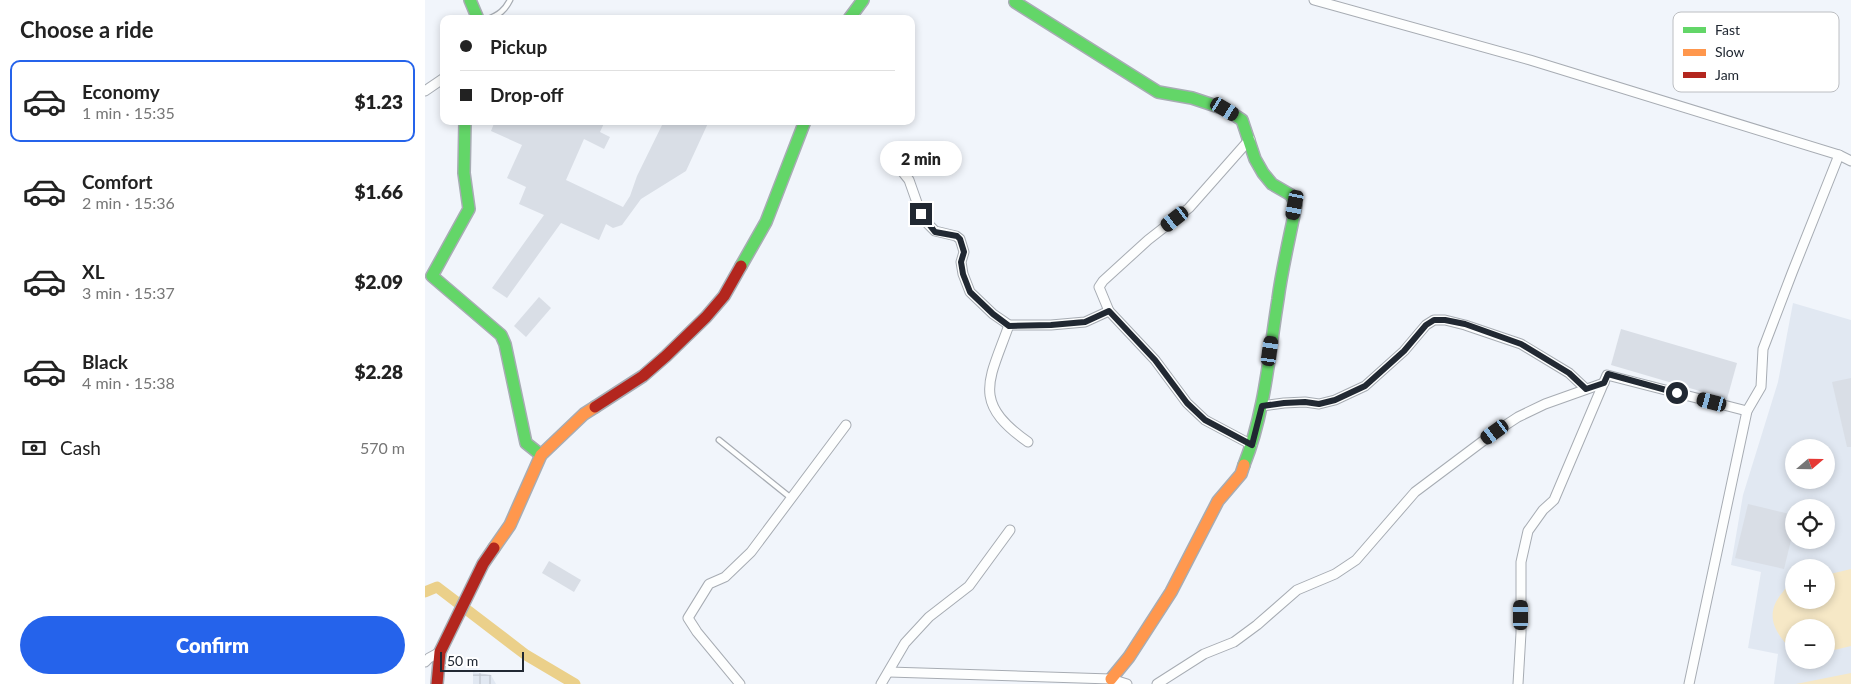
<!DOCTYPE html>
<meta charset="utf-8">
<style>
body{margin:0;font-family:Lato,sans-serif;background:#f2f2f2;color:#222;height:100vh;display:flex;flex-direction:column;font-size:19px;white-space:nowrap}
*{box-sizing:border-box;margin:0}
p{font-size:16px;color:#767676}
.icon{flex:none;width:28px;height:28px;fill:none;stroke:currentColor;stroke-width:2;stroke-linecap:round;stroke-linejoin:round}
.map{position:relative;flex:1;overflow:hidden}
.sheet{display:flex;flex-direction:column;background:#fff;width:425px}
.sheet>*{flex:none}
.guide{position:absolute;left:15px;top:15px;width:475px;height:110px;border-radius:10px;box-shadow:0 2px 8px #0003;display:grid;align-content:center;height:110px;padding:0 20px;background:#fff}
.needle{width:32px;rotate:70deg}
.controls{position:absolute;left:1360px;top:439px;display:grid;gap:10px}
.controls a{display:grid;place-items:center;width:50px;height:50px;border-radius:50%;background:#fff;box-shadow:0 2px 8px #0003;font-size:25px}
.scale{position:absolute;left:15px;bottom:12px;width:84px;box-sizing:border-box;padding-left:5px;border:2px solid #212832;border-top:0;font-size:14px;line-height:18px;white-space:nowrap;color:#212832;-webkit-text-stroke:4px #fff;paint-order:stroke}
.end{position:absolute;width:22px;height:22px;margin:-11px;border:6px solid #212832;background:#fff;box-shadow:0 0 0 2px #fff}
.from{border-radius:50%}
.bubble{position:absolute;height:35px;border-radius:18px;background:#fff;box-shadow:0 2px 8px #0003;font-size:16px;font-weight:800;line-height:35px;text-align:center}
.car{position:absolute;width:15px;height:30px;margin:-15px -8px;border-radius:6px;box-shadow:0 0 4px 1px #0007;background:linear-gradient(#222 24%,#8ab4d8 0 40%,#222 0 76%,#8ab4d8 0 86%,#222 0)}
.guide b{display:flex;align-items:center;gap:18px;height:48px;font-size:19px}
.guide b+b{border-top:1px solid #e0e0e0}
.guide i{width:12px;height:12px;background:#222}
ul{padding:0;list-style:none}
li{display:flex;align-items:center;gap:15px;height:82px;margin:0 10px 8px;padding:0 10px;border:2px solid transparent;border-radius:10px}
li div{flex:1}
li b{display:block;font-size:19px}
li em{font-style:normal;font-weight:800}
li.on{border-color:#2563eb}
li>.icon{width:45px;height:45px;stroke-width:1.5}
h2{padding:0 20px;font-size:22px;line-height:60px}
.pay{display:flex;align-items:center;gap:12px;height:55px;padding:0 20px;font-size:19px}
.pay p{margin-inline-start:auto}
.primary-button{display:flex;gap:10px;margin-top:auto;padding:10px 20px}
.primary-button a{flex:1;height:58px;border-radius:30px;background:#2563eb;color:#fff;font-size:20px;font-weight:800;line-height:58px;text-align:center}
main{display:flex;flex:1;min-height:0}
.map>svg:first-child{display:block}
</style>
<main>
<section class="sheet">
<h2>Choose a ride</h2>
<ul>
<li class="on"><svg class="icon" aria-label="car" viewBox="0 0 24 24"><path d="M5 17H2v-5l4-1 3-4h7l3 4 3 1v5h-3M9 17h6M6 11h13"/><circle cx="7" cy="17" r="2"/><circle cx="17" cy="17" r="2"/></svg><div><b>Economy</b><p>1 min · 15:35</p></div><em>$1.23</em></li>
<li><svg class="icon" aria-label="car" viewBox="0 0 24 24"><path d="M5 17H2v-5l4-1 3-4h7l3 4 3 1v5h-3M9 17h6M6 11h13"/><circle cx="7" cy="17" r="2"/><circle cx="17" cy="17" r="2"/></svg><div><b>Comfort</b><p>2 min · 15:36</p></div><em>$1.66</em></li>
<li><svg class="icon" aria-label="car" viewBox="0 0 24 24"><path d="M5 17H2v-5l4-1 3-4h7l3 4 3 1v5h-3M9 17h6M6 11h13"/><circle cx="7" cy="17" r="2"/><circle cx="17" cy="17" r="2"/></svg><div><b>XL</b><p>3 min · 15:37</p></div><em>$2.09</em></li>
<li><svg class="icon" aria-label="car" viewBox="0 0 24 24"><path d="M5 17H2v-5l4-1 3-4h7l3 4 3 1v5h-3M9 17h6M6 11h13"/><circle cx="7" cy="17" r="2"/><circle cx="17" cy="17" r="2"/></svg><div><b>Black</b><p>4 min · 15:38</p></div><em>$2.28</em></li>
</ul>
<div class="pay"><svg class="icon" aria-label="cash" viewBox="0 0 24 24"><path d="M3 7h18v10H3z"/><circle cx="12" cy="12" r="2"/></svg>Cash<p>570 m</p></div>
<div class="primary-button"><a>Confirm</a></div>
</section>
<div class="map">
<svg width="1426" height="684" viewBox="0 0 1426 684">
<defs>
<pattern id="industrial-grid" width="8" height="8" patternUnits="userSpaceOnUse" patternTransform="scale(1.25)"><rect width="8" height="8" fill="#e1e8f2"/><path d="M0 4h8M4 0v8" fill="none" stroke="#c1c7d0"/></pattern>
</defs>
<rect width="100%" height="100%" fill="#f1f5fb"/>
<path fill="#e1e8f2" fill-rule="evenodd" d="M1368,303L1426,320V684H1349L1353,654L1323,648L1336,572L1306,565L1318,495L1353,382ZM1369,448H1401V480H1369ZM1369,508H1401V540H1369ZM1369,568H1401V600H1369ZM1369,628H1401V660H1369Z"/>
<polygon fill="url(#industrial-grid)" points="48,672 66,675 71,684 48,684"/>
<g fill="#f6e8c6">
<path d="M1426,569V646L1401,652V628H1369L1368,651C1351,634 1338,616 1357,593C1361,588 1363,584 1369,583V600H1401V575Z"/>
<polygon points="1426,673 1426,684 1371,684"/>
</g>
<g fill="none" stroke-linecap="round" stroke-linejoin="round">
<polyline stroke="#ebd08a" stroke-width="11" points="0,592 12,587 101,655 150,684"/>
</g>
<g fill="#d9dee6">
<polygon points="70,121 180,121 175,132 185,137 179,149 159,139 141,180 198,207 205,196 212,176 239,121 284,121 261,171 216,199 197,225 188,228 181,224 174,240 136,223 82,298 67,288 119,215 94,204 101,187 82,178 97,145 66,131"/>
<polygon points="114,297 126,308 101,337 89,326"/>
<polygon points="1196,329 1312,363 1302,399 1186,365"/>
<polygon points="1426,378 1426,447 1422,447 1407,382"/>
<polygon points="1323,504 1369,515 1369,528 1359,569 1310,558"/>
<polygon points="124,561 156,580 149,592 117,573"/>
</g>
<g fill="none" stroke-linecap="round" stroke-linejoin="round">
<g stroke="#a7acb3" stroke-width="7">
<g id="lane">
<path d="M63,19C74,15 80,10 85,0"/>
<polyline points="294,440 366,498"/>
</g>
</g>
<g stroke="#a7acb3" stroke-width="11">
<g id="street">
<polyline points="889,0 1105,60 1414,155 1426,161"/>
<polyline points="0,91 19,78"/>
<polyline points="825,139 764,208 723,240 678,281 674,287 684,311 730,360 762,403 780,420 827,445"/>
<polyline points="472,165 484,180 496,214 503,224 510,231 531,236 535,239 539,252 536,262 538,274 545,292 568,314 584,325 626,325 660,322 684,311"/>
<path d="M584,325C564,381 546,402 603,442"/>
<polyline points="837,406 859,403 880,402 894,404 910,400 940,386 979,351 1001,325 1009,320 1020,320 1040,325 1096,344 1144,373 1161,389"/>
<polyline points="0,662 4,658 15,652"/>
<polyline points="464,672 686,679 702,684"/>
<polyline points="315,684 272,632 263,618 284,584 300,577 326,552 421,425"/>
<polyline points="456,684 480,643 504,617 544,586 585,530"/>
<polyline points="732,684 779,654 809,642 832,625 872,590 910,574 931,560 990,492 1070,432 1093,417 1120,404 1179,383"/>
<polyline points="1093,684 1096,633 1096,562 1103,531 1118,510 1129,500 1182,375 1322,411"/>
<polyline points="1264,684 1322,411 1336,387 1338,349 1367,273 1414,155"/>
</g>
</g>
<g stroke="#a7acb3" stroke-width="14">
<g id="fast">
<polyline points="45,0 53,19"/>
<path d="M590,2L733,92L767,98L800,109L817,120L830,159L838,173L847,184L866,195L871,205C865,236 857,268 853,299C844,355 840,412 819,465"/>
<polyline points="424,19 438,0"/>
<polyline points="40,121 39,173 44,209 7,276 76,335 80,344 101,443 116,455"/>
<polyline points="316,266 341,222 380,121"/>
</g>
</g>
<g stroke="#a7acb3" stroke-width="14">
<g id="slow">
<polyline points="69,548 85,525 116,455 159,414 170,407"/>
<polyline points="686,679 704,657 746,592 793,501 816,474 819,465"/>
</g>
</g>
<g stroke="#a7acb3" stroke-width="14">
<g id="jam">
<polyline points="170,407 218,376 241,356 281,317 299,296 316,266"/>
<polyline points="12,684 15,652 58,564 69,548"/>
</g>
</g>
<use href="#lane" stroke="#fdfefe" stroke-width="4.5"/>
<use href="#street" stroke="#fdfefe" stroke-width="9"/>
<use href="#fast" stroke="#63d668" stroke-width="11"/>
<use href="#slow" stroke="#ff974d" stroke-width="11"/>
<use href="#jam" stroke="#b3261e" stroke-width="11"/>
</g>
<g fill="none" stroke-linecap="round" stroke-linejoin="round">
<polyline stroke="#212832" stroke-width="6" points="496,214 510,232 532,236 535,239 539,252 536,262 538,274 545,292 568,314 584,326 626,325 660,322 684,311 730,360 762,403 780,420 827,445 837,406 859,403 880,402 894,404 910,400 940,386 979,351 1001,325 1009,320 1020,320 1040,324 1096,344 1144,373 1161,389 1179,383 1183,374 1252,393"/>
</g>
<rect x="1248" y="12" width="166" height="80" rx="8" fill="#fff" stroke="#bcbec2" stroke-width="1"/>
<rect x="1258" y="27" width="23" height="6" fill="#63d668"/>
<rect x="1258" y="49" width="23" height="7" fill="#ff974d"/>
<rect x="1258" y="72" width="23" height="6" fill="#b3261e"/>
<g font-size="14" fill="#212832">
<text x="1290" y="35">Fast</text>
<text x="1290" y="57">Slow</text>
<text x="1290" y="80">Jam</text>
</g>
</svg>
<div class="controls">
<a><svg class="needle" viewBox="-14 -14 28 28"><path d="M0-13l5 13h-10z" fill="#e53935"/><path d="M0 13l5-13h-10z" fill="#767676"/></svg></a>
<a><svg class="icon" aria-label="locate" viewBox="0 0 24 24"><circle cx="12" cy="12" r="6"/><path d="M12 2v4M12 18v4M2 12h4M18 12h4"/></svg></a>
<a>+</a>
<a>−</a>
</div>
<div class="scale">50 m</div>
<i class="end from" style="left:1252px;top:393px"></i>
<i class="end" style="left:496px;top:214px"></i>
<div class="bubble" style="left:455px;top:141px;width:82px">2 min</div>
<i class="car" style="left:800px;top:109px;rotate:121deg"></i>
<i class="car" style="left:870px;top:205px;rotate:191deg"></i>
<i class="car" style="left:750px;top:219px;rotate:232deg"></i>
<i class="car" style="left:845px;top:351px;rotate:8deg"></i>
<i class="car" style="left:1287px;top:402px;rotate:285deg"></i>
<i class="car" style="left:1070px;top:432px;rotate:234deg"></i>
<i class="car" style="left:1096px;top:615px;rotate:0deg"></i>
<div class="guide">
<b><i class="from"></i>Pickup</b>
<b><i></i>Drop-off</b>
</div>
</div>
</main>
